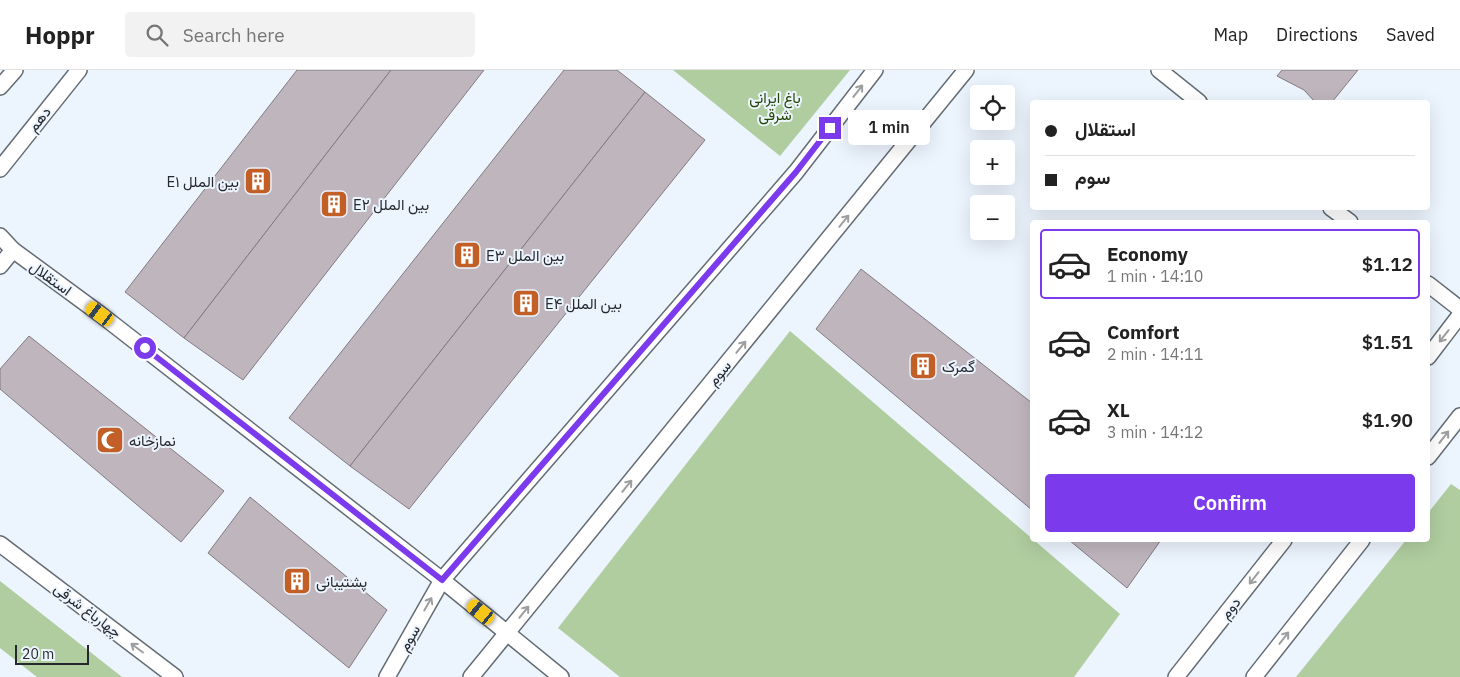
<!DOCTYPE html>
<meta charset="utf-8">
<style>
body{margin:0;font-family:"IBM Plex Sans",Vazirmatn,sans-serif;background:#f2f2f2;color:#222;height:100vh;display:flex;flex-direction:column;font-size:19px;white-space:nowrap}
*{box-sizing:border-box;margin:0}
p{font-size:16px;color:#767676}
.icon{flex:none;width:28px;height:28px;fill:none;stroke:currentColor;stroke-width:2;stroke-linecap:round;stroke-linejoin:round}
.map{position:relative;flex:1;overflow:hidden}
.sheet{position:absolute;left:1030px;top:150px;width:400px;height:322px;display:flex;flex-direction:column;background:#fff;border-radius:5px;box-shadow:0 5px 20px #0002}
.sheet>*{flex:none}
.hud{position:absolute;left:1030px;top:30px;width:400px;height:110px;border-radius:5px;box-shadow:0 5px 20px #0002;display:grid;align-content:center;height:110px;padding:0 15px;background:#fff}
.fabs{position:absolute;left:970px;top:15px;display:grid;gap:10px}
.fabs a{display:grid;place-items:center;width:45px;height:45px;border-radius:5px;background:#fff;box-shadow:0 5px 20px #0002;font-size:25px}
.scale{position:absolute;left:15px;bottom:12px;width:74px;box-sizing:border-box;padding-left:5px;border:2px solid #25282c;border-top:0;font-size:14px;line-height:18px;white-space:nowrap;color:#25282c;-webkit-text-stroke:4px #ecf4fe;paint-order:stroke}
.end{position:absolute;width:22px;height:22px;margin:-11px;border:6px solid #7c3aed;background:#fff;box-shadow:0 0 0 2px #fff}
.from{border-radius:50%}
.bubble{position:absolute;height:35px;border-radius:5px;background:#fff;box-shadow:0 5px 20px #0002;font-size:16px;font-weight:600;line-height:35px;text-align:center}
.car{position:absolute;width:15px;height:30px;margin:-15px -8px;border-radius:6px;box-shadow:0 0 4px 1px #0007;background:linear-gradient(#f5c518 24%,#345 0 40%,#f5c518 0 76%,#345 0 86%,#f5c518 0)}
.hud b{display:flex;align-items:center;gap:18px;height:48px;font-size:19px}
.hud b+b{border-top:1px solid #e0e0e0}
.hud i{width:12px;height:12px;background:#222}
ul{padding:9px 0 0;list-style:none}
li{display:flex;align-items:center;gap:15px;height:70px;margin:0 10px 8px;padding:0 5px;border:2px solid transparent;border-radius:5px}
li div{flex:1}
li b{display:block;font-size:19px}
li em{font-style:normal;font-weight:600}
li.current{border-color:#7c3aed}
li>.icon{width:45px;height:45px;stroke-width:1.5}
.cta{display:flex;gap:10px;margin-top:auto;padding:10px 15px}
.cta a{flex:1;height:58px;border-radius:5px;background:#7c3aed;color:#fff;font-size:20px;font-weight:600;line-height:58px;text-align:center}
header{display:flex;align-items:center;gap:30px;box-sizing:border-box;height:70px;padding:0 25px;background:#fff;border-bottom:1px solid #e0e0e0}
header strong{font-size:24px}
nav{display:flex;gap:28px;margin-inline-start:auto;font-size:18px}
.search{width:350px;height:45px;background:#f2f2f2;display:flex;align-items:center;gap:12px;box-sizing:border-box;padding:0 18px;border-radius:5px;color:#767676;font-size:19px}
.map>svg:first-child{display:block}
</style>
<header>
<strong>Hoppr</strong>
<div class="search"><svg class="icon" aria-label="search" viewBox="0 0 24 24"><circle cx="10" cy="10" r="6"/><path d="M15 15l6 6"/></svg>Search here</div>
<nav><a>Map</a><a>Directions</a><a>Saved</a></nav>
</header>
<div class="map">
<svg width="1460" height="607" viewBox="0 0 1460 607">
<rect width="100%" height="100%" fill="#ecf4fe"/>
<g fill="#afcd9f">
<polygon points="673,0 850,0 780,86"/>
<polygon points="790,261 1120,544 1074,607 620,607 558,558"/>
<polygon points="1451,414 1460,420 1460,607 1296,607 1406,470 1428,470 1428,443"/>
<polygon points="0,511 122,607 37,607 0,578"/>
</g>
<g fill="#beb5bd" stroke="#837a82">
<polygon points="297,0 391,0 184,268 125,222"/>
<polygon points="391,0 484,0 243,310 184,268"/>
<polygon points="564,0 617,0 645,22 350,396 289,348"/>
<polygon points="1282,0 1358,0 1332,32 1315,32 1304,20 1277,6"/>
<polygon points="645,22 705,70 409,439 350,396"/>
<polygon points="861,199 1032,333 1032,440 816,259"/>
<polygon points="29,266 224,421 181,472 0,319 0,299"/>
<polygon points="250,427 387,540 349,598 208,483"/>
<polygon points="1069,470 1161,470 1127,518"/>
</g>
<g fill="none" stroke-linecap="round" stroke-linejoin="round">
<g stroke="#636b73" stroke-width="18">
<g id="lane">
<polyline points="1159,0 1199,32"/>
<polyline points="0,17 15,0"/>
<polyline points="0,99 79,0"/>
<polyline points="1331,138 1350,152"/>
<polyline points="0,166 13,180 100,244 442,510 561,607"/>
<polyline points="0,196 13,180"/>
<polyline points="1428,214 1460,239"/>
<polyline points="1428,287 1460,245"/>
<polyline points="1428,387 1460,346"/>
<polyline points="0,474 175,607"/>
<polyline points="387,607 442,510 796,102 875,0"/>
<polyline points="471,607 966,0"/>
<polyline points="1176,607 1284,470"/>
<polyline points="1254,607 1362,470"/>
</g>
</g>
<use href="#lane" stroke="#fff" stroke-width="15"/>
</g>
<defs><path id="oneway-shaft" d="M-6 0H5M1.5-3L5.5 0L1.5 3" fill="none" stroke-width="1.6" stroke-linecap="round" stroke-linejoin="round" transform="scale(1.25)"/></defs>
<g stroke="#9d9ea0">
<use href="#oneway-shaft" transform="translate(858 21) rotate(-52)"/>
<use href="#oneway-shaft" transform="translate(844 151) rotate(-51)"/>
<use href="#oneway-shaft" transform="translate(1444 266) rotate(128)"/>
<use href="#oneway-shaft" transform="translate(741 277) rotate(-51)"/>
<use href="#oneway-shaft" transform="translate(1444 367) rotate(-52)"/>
<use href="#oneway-shaft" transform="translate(627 416) rotate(-51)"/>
<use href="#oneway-shaft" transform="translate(1254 508) rotate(128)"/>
<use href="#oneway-shaft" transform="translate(428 534) rotate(-60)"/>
<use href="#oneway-shaft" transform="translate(524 542) rotate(-51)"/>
<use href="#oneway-shaft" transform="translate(1284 568) rotate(-52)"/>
<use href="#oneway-shaft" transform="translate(137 578) rotate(-143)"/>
</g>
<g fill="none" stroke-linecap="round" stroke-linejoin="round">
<polyline stroke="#7c3aed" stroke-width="6" points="145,278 442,510 796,102 830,58"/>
</g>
<defs>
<g id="building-square" transform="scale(1.4375)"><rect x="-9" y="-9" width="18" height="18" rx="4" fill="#c25f26" stroke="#ecf4fe"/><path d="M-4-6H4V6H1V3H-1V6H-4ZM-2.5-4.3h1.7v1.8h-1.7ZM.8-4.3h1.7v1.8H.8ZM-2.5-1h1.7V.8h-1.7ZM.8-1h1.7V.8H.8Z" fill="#fff"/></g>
<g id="mosque-square" transform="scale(1.4375)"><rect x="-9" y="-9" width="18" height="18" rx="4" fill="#c25f26" stroke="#ecf4fe"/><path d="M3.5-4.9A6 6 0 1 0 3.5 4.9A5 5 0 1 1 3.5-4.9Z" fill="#fff"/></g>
</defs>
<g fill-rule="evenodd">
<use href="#building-square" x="258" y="111"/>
<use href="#building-square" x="334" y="134"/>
<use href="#building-square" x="467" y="185"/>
<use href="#building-square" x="526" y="233"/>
<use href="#building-square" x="923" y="296"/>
<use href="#mosque-square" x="110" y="370"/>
<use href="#building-square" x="297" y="511"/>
</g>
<g text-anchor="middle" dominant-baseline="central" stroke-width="4" stroke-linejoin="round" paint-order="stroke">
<g font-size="15" fill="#214501" stroke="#ecf4fe">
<text x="775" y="27">باغ ایرانی<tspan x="775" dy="17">شرقی</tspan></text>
</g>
<g font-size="15" fill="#25282c" stroke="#ecf4fe">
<text transform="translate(39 49) rotate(-51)">دهم</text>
<text transform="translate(51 208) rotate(36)">استقلال</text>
<text transform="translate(719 303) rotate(-51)">سوم</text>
<text transform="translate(1230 538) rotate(-52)">دوم</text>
<text transform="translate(88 540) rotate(37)">چهارباغ شرقی</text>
<text transform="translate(409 568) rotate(-60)">سوم</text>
</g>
<g font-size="15" fill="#25282c" stroke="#ecf4fe" text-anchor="start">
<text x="239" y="111" text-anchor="end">E۱ بین الملل</text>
<text x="353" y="134">E۲ بین الملل</text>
<text x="486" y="185">E۳ بین الملل</text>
<text x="545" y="233">E۴ بین الملل</text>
<text x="942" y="296">گمرک</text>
<text x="129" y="370">نمازخانه</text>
<text x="316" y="511">پشتیبانی</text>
</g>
</g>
</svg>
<div class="fabs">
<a><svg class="icon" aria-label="locate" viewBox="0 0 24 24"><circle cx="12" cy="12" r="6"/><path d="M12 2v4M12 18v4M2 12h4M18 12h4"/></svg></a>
<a>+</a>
<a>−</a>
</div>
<div class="scale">20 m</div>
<i class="end from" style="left:145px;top:278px"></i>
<i class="end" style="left:830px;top:58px"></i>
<div class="bubble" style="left:848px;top:40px;width:82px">1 min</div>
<i class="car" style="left:100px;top:244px;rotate:306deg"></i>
<i class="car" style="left:481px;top:542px;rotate:309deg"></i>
<div class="hud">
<b><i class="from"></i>استقلال</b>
<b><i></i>سوم</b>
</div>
<section class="sheet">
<ul>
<li class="current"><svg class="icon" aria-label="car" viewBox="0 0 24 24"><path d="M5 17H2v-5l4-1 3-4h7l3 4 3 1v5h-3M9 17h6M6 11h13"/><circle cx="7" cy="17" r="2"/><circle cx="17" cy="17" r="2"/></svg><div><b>Economy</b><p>1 min · 14:10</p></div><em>$1.12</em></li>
<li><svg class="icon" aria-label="car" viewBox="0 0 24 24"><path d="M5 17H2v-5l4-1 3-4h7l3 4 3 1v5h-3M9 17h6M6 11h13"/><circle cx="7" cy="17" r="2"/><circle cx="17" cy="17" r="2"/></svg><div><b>Comfort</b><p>2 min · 14:11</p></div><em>$1.51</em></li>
<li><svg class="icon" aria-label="car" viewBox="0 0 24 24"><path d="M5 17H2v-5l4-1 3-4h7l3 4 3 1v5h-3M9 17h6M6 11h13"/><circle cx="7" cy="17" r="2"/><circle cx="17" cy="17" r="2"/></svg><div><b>XL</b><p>3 min · 14:12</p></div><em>$1.90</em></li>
</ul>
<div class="cta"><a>Confirm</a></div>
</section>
</div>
